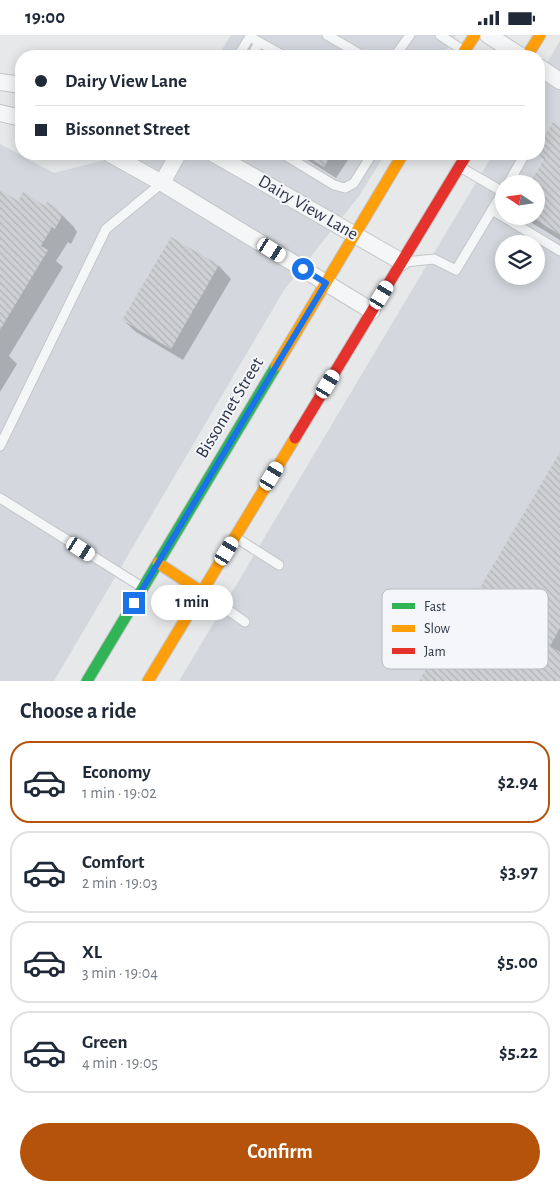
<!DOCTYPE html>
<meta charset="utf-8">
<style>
body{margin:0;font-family:"Alegreya Sans",sans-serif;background:#f2f2f3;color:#1f2937;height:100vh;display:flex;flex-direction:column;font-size:19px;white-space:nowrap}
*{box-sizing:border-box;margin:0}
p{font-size:16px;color:#747a83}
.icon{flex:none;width:28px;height:28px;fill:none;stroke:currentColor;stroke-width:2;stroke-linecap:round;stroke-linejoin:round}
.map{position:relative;height:646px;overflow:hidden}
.drawer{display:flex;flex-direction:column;background:#fff;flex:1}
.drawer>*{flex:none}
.banner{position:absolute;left:15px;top:15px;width:530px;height:110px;border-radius:20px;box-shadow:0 2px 12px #0003;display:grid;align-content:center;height:110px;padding:0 20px;background:#fff}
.needle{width:32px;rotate:283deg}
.tools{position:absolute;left:495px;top:140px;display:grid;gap:10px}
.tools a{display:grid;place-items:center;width:50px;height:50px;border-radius:50%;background:#fff;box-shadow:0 2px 12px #0003;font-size:25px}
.end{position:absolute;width:22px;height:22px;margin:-11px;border:6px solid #1a73e8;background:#fff;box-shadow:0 0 0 2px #fff}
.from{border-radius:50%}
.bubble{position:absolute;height:35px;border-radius:18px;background:#fff;box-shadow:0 2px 12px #0003;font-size:16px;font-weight:700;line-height:35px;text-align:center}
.car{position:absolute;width:15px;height:30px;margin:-15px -8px;border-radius:6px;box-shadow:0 0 4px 1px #0007;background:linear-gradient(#fff 24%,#345 0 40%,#fff 0 76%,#345 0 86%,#fff 0)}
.banner b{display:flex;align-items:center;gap:18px;height:48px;font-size:19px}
.banner b+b{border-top:1px solid #e0e1e3}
.banner i{width:12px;height:12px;background:#1f2937}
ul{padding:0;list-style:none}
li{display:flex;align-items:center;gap:15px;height:82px;margin:0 10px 8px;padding:0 10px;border:2px solid #e0e1e3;border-radius:20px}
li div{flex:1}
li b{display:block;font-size:19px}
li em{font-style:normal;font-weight:700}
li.active{border-color:#b45309}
li>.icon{width:45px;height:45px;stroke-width:1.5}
h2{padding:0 20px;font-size:22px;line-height:60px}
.cta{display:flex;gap:10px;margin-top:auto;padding:10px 20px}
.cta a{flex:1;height:58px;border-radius:30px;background:#b45309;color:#fff;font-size:20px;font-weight:700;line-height:58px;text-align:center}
.status{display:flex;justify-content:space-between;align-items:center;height:35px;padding:0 25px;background:#fff;direction:ltr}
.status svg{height:14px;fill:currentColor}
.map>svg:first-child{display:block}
</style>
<div class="status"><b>19:00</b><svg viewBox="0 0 49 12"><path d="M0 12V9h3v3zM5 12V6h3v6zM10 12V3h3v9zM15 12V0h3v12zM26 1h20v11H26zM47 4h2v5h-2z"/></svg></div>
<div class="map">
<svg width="560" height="646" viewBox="0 0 560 646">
<defs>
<pattern id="building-back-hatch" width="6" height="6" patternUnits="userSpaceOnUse" patternTransform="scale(1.25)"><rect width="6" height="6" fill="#ced0d3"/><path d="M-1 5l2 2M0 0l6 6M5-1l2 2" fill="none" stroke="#b1b3b6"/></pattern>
</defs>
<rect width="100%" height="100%" fill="#e6e8ea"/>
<g fill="#d4d7dd" fill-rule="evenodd">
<polygon points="231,0 456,0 443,21 218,21"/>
<path d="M560,6V646H179L493,119H539V41ZM504,149H536V181H504ZM504,209H536V241H504Z"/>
<polygon points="0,109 54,138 129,119 385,119 359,161 284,255 54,646 0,646"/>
</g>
<g fill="#0003">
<polygon points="553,89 560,93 560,205 532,188 526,181 536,181 545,125 539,119 539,112"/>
<polygon points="298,119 347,119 350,122 336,143"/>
<polygon points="0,157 18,168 57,175 73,191 77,197 71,209 68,207 56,226 63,232 9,321 17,329 0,357"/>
<polygon points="171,203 219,231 231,244 183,325 136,297 123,285"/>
<polygon points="560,419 560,646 420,646 464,596 479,571 474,566"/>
</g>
<g fill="url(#building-back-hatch)">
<polygon points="553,87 560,92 560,200 530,181 536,181 536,149 529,149 545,123 539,119 539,110"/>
<polygon points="303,119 332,119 324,132"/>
<polygon points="0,155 18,166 23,157 45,171 47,167 58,174 62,181 55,194 52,192 41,211 48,215 0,295"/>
<polygon points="171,202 219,230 171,314 122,285"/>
<polygon points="560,417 560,593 550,611 560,617 560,646 419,646 453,588 464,594 478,569 472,566"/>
</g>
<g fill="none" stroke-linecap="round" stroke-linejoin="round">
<g stroke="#c4c6c8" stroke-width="11">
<g id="lane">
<polyline points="327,0 363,21"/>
<polyline points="440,0 464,16"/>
<polyline points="250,2 284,21"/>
<polyline points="238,21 251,0"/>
<polyline points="252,21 259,7"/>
<polyline points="395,21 410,0"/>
<polyline points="283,119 334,150 345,153 354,148 372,119"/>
<polyline points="460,132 503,157"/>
<polyline points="508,149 525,119"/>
<polyline points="492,175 560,216"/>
<polyline points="405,227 434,224 456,235 504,155"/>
<polyline points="0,411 106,194 162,148"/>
<polyline points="0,463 142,552"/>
<polyline points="235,502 279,530"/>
<polyline points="202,557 245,587"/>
</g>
</g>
<g stroke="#c4c6c8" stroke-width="18">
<g id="street">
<polyline points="488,0 521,21"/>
<polyline points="539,32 560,46"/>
<polyline points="0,47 21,50"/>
<polyline points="0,78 21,83"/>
<polyline points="110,119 162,148 372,276"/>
<polyline points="214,119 402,227"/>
<polyline points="162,148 178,119"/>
</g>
</g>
<g stroke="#c4c6c8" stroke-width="13">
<polyline id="fast" points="87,646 276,331"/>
</g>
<g stroke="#c4c6c8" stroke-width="13">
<g id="slow">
<polyline points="461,21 475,0"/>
<polyline points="527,21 540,0"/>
<polyline points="276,331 403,119"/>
<polyline points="158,528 202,557"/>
<polyline points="148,646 295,403"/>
</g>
</g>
<g stroke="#c4c6c8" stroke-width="13">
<polyline id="jam" points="295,403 467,119"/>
</g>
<use href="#lane" stroke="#f5f6f7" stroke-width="9"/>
<use href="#street" stroke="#f5f6f7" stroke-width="16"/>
<use href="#fast" stroke="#30b455" stroke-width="11"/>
<use href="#slow" stroke="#ff9f0a" stroke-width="11"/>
<use href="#jam" stroke="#e5322d" stroke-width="11"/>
</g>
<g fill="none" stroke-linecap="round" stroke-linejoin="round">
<polyline stroke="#1a73e8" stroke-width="6" points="134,568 326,248 303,234"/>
</g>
<g text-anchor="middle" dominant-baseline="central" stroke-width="4" stroke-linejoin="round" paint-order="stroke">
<g font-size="18" fill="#2b3445" stroke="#f4f6f9">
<text transform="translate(308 173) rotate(30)">Dairy View Lane</text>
<text transform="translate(230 373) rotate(-59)">Bissonnet Street</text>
</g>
</g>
<rect x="382" y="554" width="166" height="80" rx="8" fill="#f4f6f9" stroke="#b8bcc3" stroke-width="1"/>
<rect x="392" y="568" width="23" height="6" fill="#30b455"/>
<rect x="392" y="590" width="23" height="7" fill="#ff9f0a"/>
<rect x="392" y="613" width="23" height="6" fill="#e5322d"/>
<g font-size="14" fill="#2b3445">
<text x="424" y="576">Fast</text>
<text x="424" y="598">Slow</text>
<text x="424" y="621">Jam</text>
</g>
</svg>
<div class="tools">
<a><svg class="needle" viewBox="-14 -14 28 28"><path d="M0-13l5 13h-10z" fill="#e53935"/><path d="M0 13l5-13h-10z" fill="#747a83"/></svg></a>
<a><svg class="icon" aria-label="layers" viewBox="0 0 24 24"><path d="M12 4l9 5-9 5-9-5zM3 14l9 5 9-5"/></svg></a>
</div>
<i class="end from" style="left:303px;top:234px"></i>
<i class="end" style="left:134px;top:568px"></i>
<div class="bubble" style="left:151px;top:550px;width:82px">1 min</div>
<i class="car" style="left:272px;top:215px;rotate:122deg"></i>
<i class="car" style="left:382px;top:260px;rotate:31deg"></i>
<i class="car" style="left:328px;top:349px;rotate:31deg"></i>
<i class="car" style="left:272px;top:441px;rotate:31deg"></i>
<i class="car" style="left:81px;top:514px;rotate:122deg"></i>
<i class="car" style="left:227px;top:516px;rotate:31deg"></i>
<div class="banner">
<b><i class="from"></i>Dairy View Lane</b>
<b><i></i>Bissonnet Street</b>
</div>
</div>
<section class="drawer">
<h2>Choose a ride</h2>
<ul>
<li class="active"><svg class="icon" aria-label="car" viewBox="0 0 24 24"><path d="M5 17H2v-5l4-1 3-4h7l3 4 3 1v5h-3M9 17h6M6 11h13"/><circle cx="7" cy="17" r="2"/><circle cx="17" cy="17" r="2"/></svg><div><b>Economy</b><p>1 min · 19:02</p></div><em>$2.94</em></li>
<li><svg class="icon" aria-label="car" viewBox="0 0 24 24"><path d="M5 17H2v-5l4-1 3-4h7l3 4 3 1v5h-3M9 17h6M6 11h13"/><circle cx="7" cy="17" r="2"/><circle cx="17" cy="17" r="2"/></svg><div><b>Comfort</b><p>2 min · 19:03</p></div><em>$3.97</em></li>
<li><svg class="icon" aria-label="car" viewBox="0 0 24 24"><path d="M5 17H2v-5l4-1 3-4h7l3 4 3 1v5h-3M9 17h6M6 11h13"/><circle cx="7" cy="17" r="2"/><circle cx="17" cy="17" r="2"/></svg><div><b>XL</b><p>3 min · 19:04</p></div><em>$5.00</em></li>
<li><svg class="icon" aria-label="car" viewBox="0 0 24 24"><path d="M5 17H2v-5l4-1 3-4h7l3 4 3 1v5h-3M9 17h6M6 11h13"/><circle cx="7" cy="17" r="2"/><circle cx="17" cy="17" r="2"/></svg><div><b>Green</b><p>4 min · 19:05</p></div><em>$5.22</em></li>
</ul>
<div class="cta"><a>Confirm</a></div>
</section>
